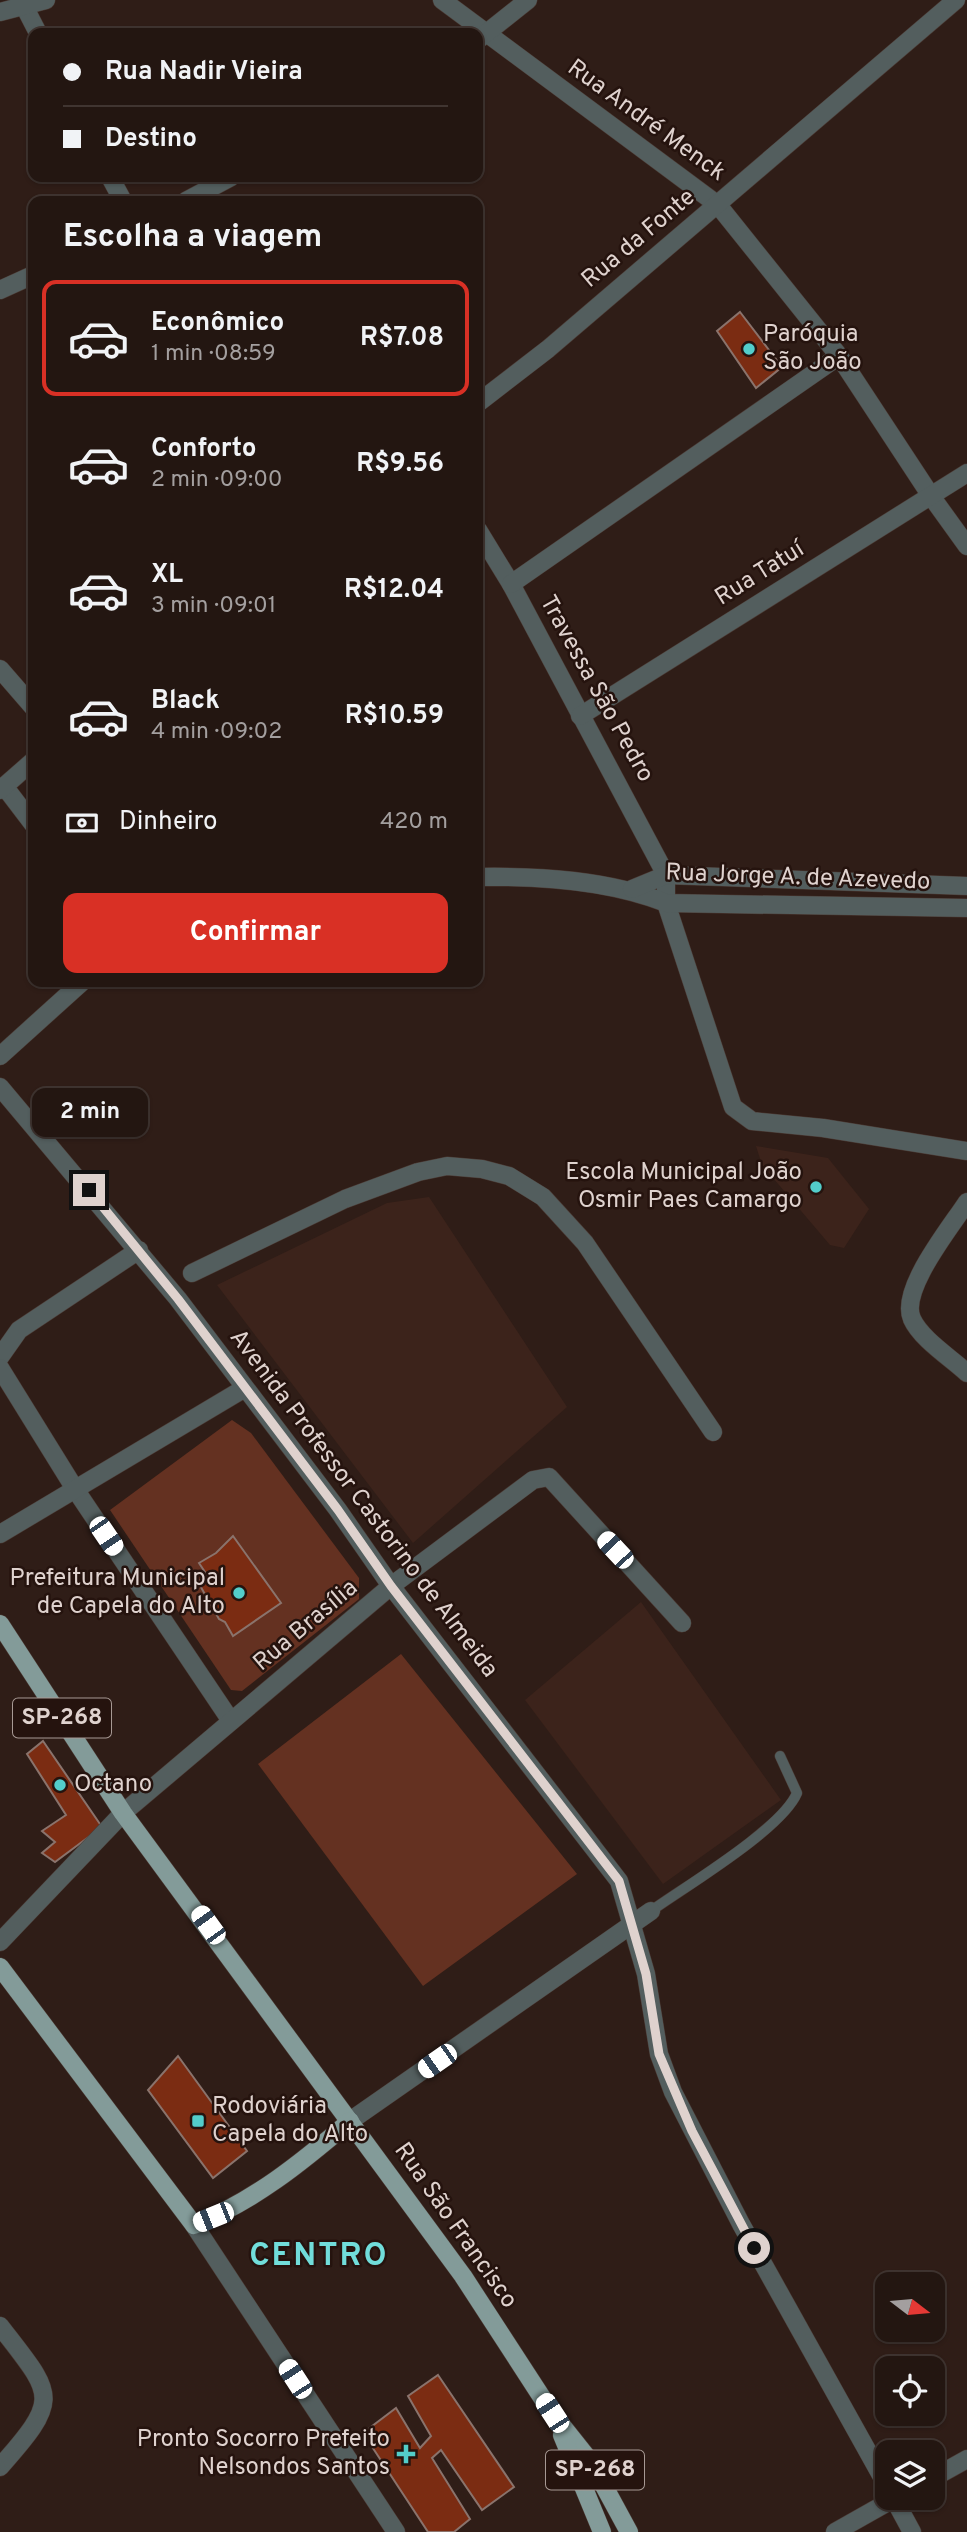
<!DOCTYPE html>
<html lang="pt">
<meta charset="utf-8">
<style>
body{margin:0;font-family:Overpass,sans-serif;background:#2f231f;color:#f1f3f6;height:100vh;display:flex;flex-direction:column;font-size:26px;white-space:nowrap}
*{box-sizing:border-box;margin:0}
p{font-size:23px;color:#a39f9f}
.icon{flex:none;width:38px;height:38px;fill:none;stroke:currentColor;stroke-width:2;stroke-linecap:round;stroke-linejoin:round}
.map{position:relative;flex:1;overflow:hidden}
.sheet{position:absolute;left:28px;top:196px;width:455px;height:791px;display:flex;flex-direction:column;background:#231611;border-radius:14px;box-shadow:0 2px 5px #0004,0 0 0 2px #403531}
.sheet>*{flex:none}
.top-card{position:absolute;left:28px;top:28px;width:455px;height:154px;border-radius:14px;box-shadow:0 2px 5px #0004,0 0 0 2px #403531;display:grid;align-content:center;height:154px;padding:0 35px;background:#231611}
.needle{width:46px;rotate:106deg}
.controls{position:absolute;left:875px;top:2272px;display:grid;gap:14px}
.controls a{display:grid;place-items:center;width:70px;height:70px;border-radius:14px;background:#231611;box-shadow:0 2px 5px #0004,0 0 0 2px #403531;font-size:35px}
.end{position:absolute;width:32px;height:32px;margin:-16px;border:9px solid #dfd2ce;background:#111;box-shadow:0 0 0 4px #111}
.from{border-radius:50%}
.bubble{position:absolute;height:49px;border-radius:14px;background:#231611;box-shadow:0 2px 5px #0004,0 0 0 2px #403531;font-size:23px;font-weight:700;line-height:49px;text-align:center}
.car{position:absolute;width:21px;height:42px;margin:-21px -10px;border-radius:9px;box-shadow:0 0 5px 2px #0007;background:linear-gradient(#fff 24%,#345 0 40%,#fff 0 76%,#345 0 86%,#fff 0)}
.top-card b{display:flex;align-items:center;gap:24px;height:66px;font-size:26px}
.top-card b+b{border-top:2px solid #403531}
.top-card i{width:18px;height:18px;background:#f1f3f6}
ul{padding:0;list-style:none}
li{display:flex;align-items:center;gap:21px;height:116px;margin:0 14px 10px;padding:0 21px;border:4px solid transparent;border-radius:14px}
li div{flex:1}
li b{display:block;font-size:26px}
li em{font-style:normal;font-weight:700}
li.current{border-color:#d93025}
li>.icon{width:63px;height:63px;stroke-width:1.5}
h2{padding:0 35px;font-size:32px;line-height:84px}
.pay{display:flex;align-items:center;gap:18px;height:77px;padding:0 35px;font-size:26px}
.pay p{margin-inline-start:auto}
.cta{display:flex;gap:14px;margin-top:auto;padding:14px 35px}
.cta a{flex:1;height:80px;border-radius:14px;background:#d93025;color:#fff;font-size:28px;font-weight:700;line-height:80px;text-align:center}
.map>svg:first-child{display:block}
</style>
<div class="map">
<svg width="967" height="2532" viewBox="0 0 967 2532">
<rect width="100%" height="100%" fill="#2f1d17"/>
<g fill="#3c231b">
<polygon points="756,1146 828,1158 869,1209 844,1248 830,1245 762,1165"/>
<polygon points="429,1197 567,1407 413,1543 217,1285 387,1203"/>
<polygon points="641,1602 781,1800 663,1884 525,1700"/>
</g>
<g fill="#643121">
<polygon points="232,1420 251,1433 359,1578 359,1599 242,1691 231,1690 110,1510"/>
<polygon points="401,1654 577,1874 423,1986 258,1764"/>
</g>
<g fill="#7b2c12" stroke="#8a736c" stroke-width="2">
<polygon points="740,312 782,367 756,388 717,331"/>
<polygon points="233,1536 281,1603 233,1636 225,1622 219,1619 198,1582 207,1575 199,1563 216,1553"/>
<polygon points="43,1741 102,1827 55,1862 42,1853 55,1842 42,1831 66,1815 27,1754"/>
<polygon points="178,2056 247,2151 213,2178 148,2090"/>
<polygon points="438,2375 514,2487 482,2510 441,2450 432,2458 470,2519 454,2532 428,2532 363,2433 396,2408 420,2448 431,2436 408,2396"/>
</g>
<g fill="none" stroke-linecap="round" stroke-linejoin="round">
<g stroke="#4b3a34" stroke-width="11">
<path id="lane" d="M651,1911C686,1886 782,1829 797,1793L780,1756"/>
</g>
<g stroke="#4b3a34" stroke-width="19">
<g id="street">
<polyline points="21,0 38,33"/>
<polyline points="442,0 718,205 839,356 931,496 967,546"/>
<polyline points="0,12 46,0"/>
<polyline points="479,39 528,0"/>
<polyline points="110,177 123,201"/>
<polyline points="186,201 231,177"/>
<polyline points="0,290 33,275"/>
<polyline points="478,403 548,349 956,0"/>
<polyline points="478,530 511,584 666,875 666,903 733,1107 752,1121 823,1128 967,1151"/>
<polyline points="511,584 839,356"/>
<polyline points="0,669 33,707"/>
<polyline points="580,716 967,473"/>
<polyline points="4,786 33,824"/>
<polyline points="0,790 33,761"/>
<path d="M478,877C540,876 608,880 666,903L967,908"/>
<polyline points="632,889 666,875 967,886"/>
<polyline points="0,1056 82,982"/>
<polyline points="0,1087 178,1299 338,1510 391,1586 619,1881 646,1974 659,2054 673,2092 741,2224 887,2486"/>
<path d="M967,1202C951,1227 899,1290 912,1319C921,1339 951,1358 967,1373"/>
<polyline points="192,1273 345,1199 418,1172 447,1166 482,1169 509,1176 543,1197 585,1243 713,1432"/>
<polyline points="0,1357 19,1330 139,1250"/>
<polyline points="0,1368 75,1489 231,1721"/>
<polyline points="0,1534 245,1388"/>
<polyline points="0,1942 123,1813 391,1586 533,1480 549,1477 682,1623"/>
<polyline points="350,2121 651,1911"/>
<polyline points="194,2225 396,2532"/>
<path d="M0,2326C54,2396 62,2397 0,2467"/>
<polyline points="933,2478 967,2459"/>
<polyline points="893,2497 912,2532"/>
<polyline points="835,2532 897,2497"/>
</g>
</g>
<g stroke="#4b3a34" stroke-width="19">
<g id="primary">
<polyline points="0,1624 123,1813 463,2276 552,2413 591,2462 629,2532"/>
<path d="M0,1967L194,2225C254,2201 301,2163 350,2121"/>
<polyline points="562,2435 602,2532"/>
</g>
</g>
<use href="#lane" stroke="#535e5e" stroke-width="10"/>
<use href="#street" stroke="#535e5e" stroke-width="18"/>
<use href="#primary" stroke="#839b99" stroke-width="18"/>
</g>
<g fill="none" stroke-linecap="round" stroke-linejoin="round">
<polyline stroke="#dfd2ce" stroke-width="9" points="89,1190 178,1299 338,1510 391,1586 619,1881 646,1974 659,2054 692,2131 754,2248"/>
</g>
<g fill="#53cdca" stroke="#25130e" stroke-width="2.5">
<circle cx="749" cy="349" r="7"/>
<circle cx="816" cy="1187" r="7"/>
<circle cx="239" cy="1593" r="7"/>
<circle cx="60" cy="1785" r="7"/>
<rect x="191" y="2114" width="14" height="14" rx="3.5"/>
<path d="M402.5 2443.5h7v7h7v7h-7v7h-7v-7h-7v-7h7z"/>
</g>
<g text-anchor="middle" dominant-baseline="central" stroke-width="5" stroke-linejoin="round" paint-order="stroke">
<g fill="#25130e" stroke="#a79994" stroke-width="2">
<rect x="13" y="1698.5" width="98" height="39" rx="5"/>
<rect x="546" y="2450.5" width="98" height="39" rx="5"/>
</g>
<g font-size="23" font-weight="bold" fill="#dfd2ce">
<text x="62" y="1718">SP-268</text>
<text x="595" y="2470">SP-268</text>
</g>
<g font-size="24" fill="#dfd2ce" stroke="#25130e">
<text transform="translate(646 121) rotate(36)">Rua André Menck</text>
<text transform="translate(639 239) rotate(-40)">Rua da Fonte</text>
<text transform="translate(760 574) rotate(-32)">Rua Tatuí</text>
<text transform="translate(596 689) rotate(61)">Travessa São Pedro</text>
<text transform="translate(798 878) rotate(2)">Rua Jorge A. de Azevedo</text>
<text transform="translate(363 1504) rotate(53)">Avenida Professor Castorino de Almeida</text>
<text transform="translate(306 1626) rotate(-40)">Rua Brasília</text>
<text transform="translate(455 2226) rotate(55)">Rua São Francisco</text>
</g>
<g font-size="24" fill="#dfd2ce" stroke="#25130e" text-anchor="start">
<text x="763" y="335">Paróquia<tspan x="763" dy="28">São João</tspan></text>
<text x="802" y="1173" text-anchor="end">Escola Municipal João<tspan x="802" dy="28">Osmir Paes Camargo</tspan></text>
<text x="225" y="1579" text-anchor="end">Prefeitura Municipal<tspan x="225" dy="28">de Capela do Alto</tspan></text>
<text x="74" y="1785">Octano</text>
<text x="212" y="2107">Rodoviária<tspan x="212" dy="28">Capela do Alto</tspan></text>
<text x="390" y="2440" text-anchor="end">Pronto Socorro Prefeito<tspan x="390" dy="28">Nelsondos Santos</tspan></text>
</g>
<g font-size="32" font-weight="bold" letter-spacing="2" fill="#71ddda" stroke="#25130e">
<text x="319" y="2257">CENTRO</text>
</g>
</g>
</svg>
<div class="controls">
<a><svg class="needle" viewBox="-14 -14 28 28"><path d="M0-13l5 13h-10z" fill="#e53935"/><path d="M0 13l5-13h-10z" fill="#a39f9f"/></svg></a>
<a><svg class="icon" aria-label="locate" viewBox="0 0 24 24"><circle cx="12" cy="12" r="6"/><path d="M12 2v4M12 18v4M2 12h4M18 12h4"/></svg></a>
<a><svg class="icon" aria-label="layers" viewBox="0 0 24 24"><path d="M12 4l9 5-9 5-9-5zM3 14l9 5 9-5"/></svg></a>
</div>
<i class="end from" style="left:754px;top:2248px"></i>
<i class="end" style="left:89px;top:1190px"></i>
<div class="bubble" style="left:32px;top:1088px;width:116px">2 min</div>
<i class="car" style="left:106px;top:1536px;rotate:146deg"></i>
<i class="car" style="left:615px;top:1550px;rotate:317deg"></i>
<i class="car" style="left:208px;top:1925px;rotate:324deg"></i>
<i class="car" style="left:437px;top:2061px;rotate:235deg"></i>
<i class="car" style="left:213px;top:2217px;rotate:248deg"></i>
<i class="car" style="left:295px;top:2379px;rotate:327deg"></i>
<i class="car" style="left:552px;top:2413px;rotate:327deg"></i>
<div class="top-card">
<b><i class="from"></i>Rua Nadir Vieira</b>
<b><i></i>Destino</b>
</div>
<section class="sheet">
<h2>Escolha a viagem</h2>
<ul>
<li class="current"><svg class="icon" aria-label="car" viewBox="0 0 24 24"><path d="M5 17H2v-5l4-1 3-4h7l3 4 3 1v5h-3M9 17h6M6 11h13"/><circle cx="7" cy="17" r="2"/><circle cx="17" cy="17" r="2"/></svg><div><b>Econômico</b><p>1 min · 08:59</p></div><em>R$7.08</em></li>
<li><svg class="icon" aria-label="car" viewBox="0 0 24 24"><path d="M5 17H2v-5l4-1 3-4h7l3 4 3 1v5h-3M9 17h6M6 11h13"/><circle cx="7" cy="17" r="2"/><circle cx="17" cy="17" r="2"/></svg><div><b>Conforto</b><p>2 min · 09:00</p></div><em>R$9.56</em></li>
<li><svg class="icon" aria-label="car" viewBox="0 0 24 24"><path d="M5 17H2v-5l4-1 3-4h7l3 4 3 1v5h-3M9 17h6M6 11h13"/><circle cx="7" cy="17" r="2"/><circle cx="17" cy="17" r="2"/></svg><div><b>XL</b><p>3 min · 09:01</p></div><em>R$12.04</em></li>
<li><svg class="icon" aria-label="car" viewBox="0 0 24 24"><path d="M5 17H2v-5l4-1 3-4h7l3 4 3 1v5h-3M9 17h6M6 11h13"/><circle cx="7" cy="17" r="2"/><circle cx="17" cy="17" r="2"/></svg><div><b>Black</b><p>4 min · 09:02</p></div><em>R$10.59</em></li>
</ul>
<div class="pay"><svg class="icon" aria-label="cash" viewBox="0 0 24 24"><path d="M3 7h18v10H3z"/><circle cx="12" cy="12" r="2"/></svg>Dinheiro<p>420 m</p></div>
<div class="cta"><a>Confirmar</a></div>
</section>
</div>
